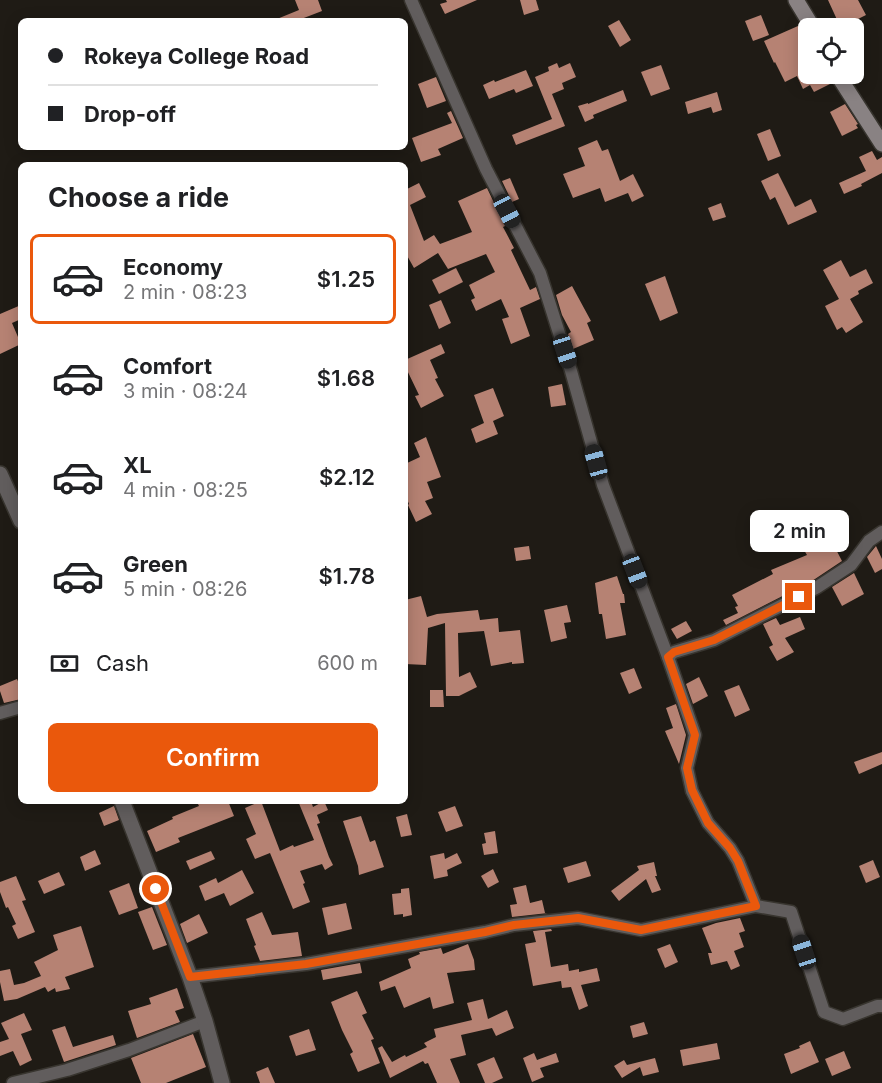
<!DOCTYPE html>
<meta charset="utf-8">
<style>
body{margin:0;font-family:Inter,sans-serif;background:#f2f2f2;color:#202124;height:100vh;display:flex;flex-direction:column;font-size:22px;white-space:nowrap}
*{box-sizing:border-box;margin:0}
p{font-size:20px;color:#757577}
.icon{flex:none;width:33px;height:33px;fill:none;stroke:currentColor;stroke-width:2;stroke-linecap:round;stroke-linejoin:round}
.map{position:relative;flex:1;overflow:hidden}
.drawer{position:absolute;left:18px;top:162px;width:390px;height:642px;display:flex;flex-direction:column;background:#fff;border-radius:9px;box-shadow:0 3px 15px #0003}
.drawer>*{flex:none}
.banner{position:absolute;left:18px;top:18px;width:390px;height:132px;border-radius:9px;box-shadow:0 3px 15px #0003;display:grid;align-content:center;height:132px;padding:0 30px;background:#fff}
.fabs{position:absolute;left:798px;top:18px;display:grid;gap:12px}
.fabs a{display:grid;place-items:center;width:66px;height:66px;border-radius:9px;background:#fff;box-shadow:0 3px 15px #0003;font-size:30px}
.end{position:absolute;width:27px;height:27px;margin:-14px;border:8px solid #ea580c;background:#fff;box-shadow:0 0 0 3px #fff}
.from{border-radius:50%}
.bubble{position:absolute;height:42px;border-radius:9px;background:#fff;box-shadow:0 3px 15px #0003;font-size:20px;font-weight:600;line-height:42px;text-align:center}
.car{position:absolute;width:18px;height:36px;margin:-18px -9px;border-radius:8px;box-shadow:0 0 4px 2px #0007;background:linear-gradient(#222 24%,#8ab4d8 0 40%,#222 0 76%,#8ab4d8 0 86%,#222 0)}
.banner b{display:flex;align-items:center;gap:21px;height:57px;font-size:22px}
.banner b+b{border-top:2px solid #e0e0e0}
.banner i{width:15px;height:15px;background:#202124}
ul{padding:0;list-style:none}
li{display:flex;align-items:center;gap:18px;height:90px;margin:0 12px 9px;padding:0 18px;border:3px solid transparent;border-radius:9px}
li div{flex:1}
li b{display:block;font-size:22px}
li em{font-style:normal;font-weight:600}
li.on{border-color:#ea580c}
li>.icon{width:54px;height:54px;stroke-width:1.5}
h2{padding:0 30px;font-size:27px;line-height:72px}
.pay{display:flex;align-items:center;gap:15px;height:66px;padding:0 30px;font-size:22px}
.pay p{margin-inline-start:auto}
.action{display:flex;gap:12px;margin-top:auto;padding:12px 30px}
.action a{flex:1;height:69px;border-radius:9px;background:#ea580c;color:#fff;font-size:24px;font-weight:600;line-height:69px;text-align:center}
.map>svg:first-child{display:block}
</style>
<div class="map">
<svg width="882" height="1083" viewBox="0 0 882 1083">
<rect width="100%" height="100%" fill="#1f1b15"/>
<g fill="#b68273">
<polygon points="295,0 318,0 322,11 296,21 272,21 299,10"/>
<polygon points="446,0 477,0 445,14 440,4 447,2"/>
<polygon points="520,0 536,0 539,10 524,15"/>
<polygon points="828,0 858,0 866,15 854,21 853,19 847,22 847,20 839,24"/>
<polygon points="761,15 769,35 753,41 745,21"/>
<polygon points="619,20 631,40 620,47 608,26"/>
<polygon points="798,26 808,50 808,74 824,74 830,84 814,92 810,85 803,89 797,76 785,82 775,62 774,63 764,41"/>
<polygon points="557,63 559,68 570,63 576,77 562,83 564,89 552,94 565,126 516,145 512,135 552,119 535,77 549,71 548,67"/>
<polygon points="661,65 670,89 651,96 641,72"/>
<polygon points="526,70 533,86 516,93 514,89 489,99 483,85 494,80 495,82"/>
<polygon points="436,77 446,101 427,108 418,84"/>
<polygon points="623,90 627,101 593,115 594,118 585,122 578,106 588,103 588,104"/>
<polygon points="717,92 722,110 713,113 711,107 688,114 685,102"/>
<polygon points="845,104 858,124 856,125 858,128 842,136 830,112"/>
<polygon points="451,111 463,138 438,149 441,155 421,162 412,138 452,123 447,113"/>
<polygon points="770,129 781,156 768,161 757,134"/>
<polygon points="597,140 602,151 608,149 620,181 633,174 644,196 632,202 628,193 605,202 600,188 573,198 563,174 585,166 578,148"/>
<polygon points="872,151 877,160 882,157 882,173 861,184 862,186 844,194 839,183 866,171 859,157"/>
<polygon points="778,173 795,207 811,199 817,212 788,225 775,197 770,200 761,181"/>
<polygon points="510,178 519,199 512,202 502,181"/>
<polygon points="419,183 426,197 410,205 424,241 434,235 440,244 472,232 458,201 487,188 505,226 503,227 514,248 511,250 530,290 536,287 540,299 520,308 530,336 511,344 502,319 509,317 501,299 476,311 471,300 475,298 469,285 495,272 486,254 448,269 438,253 414,268 405,252 405,190"/>
<polygon points="721,203 726,217 713,221 708,208"/>
<polygon points="841,260 850,277 866,269 873,283 858,291 859,294 850,299 863,322 846,333 842,327 837,330 825,306 839,299 823,270"/>
<polygon points="456,268 463,282 439,294 432,280"/>
<polygon points="665,276 678,313 660,321 645,284"/>
<polygon points="572,286 591,321 587,323 594,340 573,349 568,334 571,332 562,315 556,295"/>
<polygon points="441,300 451,323 439,329 429,305"/>
<polygon points="21,305 21,319 12,323 21,344 0,354 0,314"/>
<polygon points="441,344 445,353 430,360 438,378 435,379 444,396 421,408 415,396 419,395 405,366 405,360"/>
<polygon points="562,384 566,405 551,407 548,387"/>
<polygon points="493,388 504,416 493,421 498,434 476,443 471,429 484,423 474,395"/>
<polygon points="426,437 441,477 427,482 433,498 425,501 432,514 416,522 408,505 409,504 405,494 405,464 420,457 414,443"/>
<polygon points="829,536 842,561 812,581 726,625 723,620 738,613 735,607 738,606 732,595 773,574 771,570 807,555 804,550"/>
<polygon points="529,546 531,559 516,561 514,548"/>
<polygon points="876,546 882,559 882,569 875,573 867,557"/>
<polygon points="854,573 864,594 842,606 832,587"/>
<polygon points="617,576 623,594 624,594 625,603 620,603 626,635 606,639 602,614 599,614 595,583"/>
<polygon points="421,596 427,617 437,614 478,610 480,620 498,618 499,632 520,630 524,663 512,664 512,662 491,666 484,631 458,633 459,677 470,672 477,687 459,696 446,696 445,623 428,628 426,665 405,664 405,600"/>
<polygon points="567,605 571,622 564,623 567,638 551,642 544,610"/>
<polygon points="800,617 805,629 785,638 794,652 777,661 769,647 773,645 763,624 776,618 780,625"/>
<polygon points="686,621 692,631 677,639 671,629"/>
<polygon points="634,668 642,688 629,694 620,673"/>
<polygon points="699,677 708,696 693,704 686,684"/>
<polygon points="17,679 21,688 21,699 4,703 0,691 0,686"/>
<polygon points="739,685 750,710 735,717 724,691"/>
<polygon points="430,690 443,690 444,707 430,707"/>
<polygon points="676,704 686,735 679,764 665,731 673,728 666,708"/>
<polygon points="882,752 882,764 859,774 854,762"/>
<polygon points="205,801 228,801 234,816 178,838 180,842 156,852 147,831 173,819 172,817 199,806 198,804"/>
<polygon points="261,801 280,851 293,845 294,847 314,840 298,801 311,801 313,807 324,801 328,810 317,815 320,823 317,824 329,857 333,865 325,870 322,864 300,871 305,883 303,884 310,902 293,909 270,853 255,859 246,839 256,834 245,808"/>
<polygon points="114,806 119,820 104,826 99,813"/>
<polygon points="455,806 463,826 446,832 438,812"/>
<polygon points="407,814 412,835 401,837 396,817"/>
<polygon points="361,816 370,842 375,840 384,867 359,875 358,866 343,821"/>
<polygon points="495,831 498,853 484,855 482,844 486,843 484,833"/>
<polygon points="95,850 101,864 85,871 80,857"/>
<polygon points="211,851 215,859 190,870 186,861"/>
<polygon points="444,853 445,859 457,853 462,863 447,870 448,876 434,879 430,856"/>
<polygon points="873,860 880,877 866,883 859,866"/>
<polygon points="586,861 591,876 568,883 563,868"/>
<polygon points="654,862 657,876 655,876 661,890 652,893 646,879 619,901 611,891 639,870 637,866"/>
<polygon points="493,869 499,882 488,888 481,876"/>
<polygon points="242,870 254,893 230,906 224,893 205,901 199,886 216,878 218,883"/>
<polygon points="59,872 65,885 44,894 38,881"/>
<polygon points="16,876 26,900 22,901 35,932 18,939 12,926 16,924 8,907 6,908 0,892 0,882"/>
<polygon points="129,883 138,908 119,915 109,891"/>
<polygon points="526,885 530,903 542,900 545,913 548,913 512,917 510,905 517,904 513,888"/>
<polygon points="409,888 412,915 403,917 403,914 394,915 392,894 401,893 401,889"/>
<polygon points="346,903 352,929 328,935 322,908"/>
<polygon points="152,907 167,945 153,950 138,912"/>
<polygon points="262,912 272,935 298,932 302,956 260,961 254,946 256,945 246,919"/>
<polygon points="199,914 208,933 187,943 180,924"/>
<polygon points="740,918 745,931 739,933 744,947 734,951 740,966 731,970 727,961 711,965 708,953 712,953 702,928 716,923"/>
<polygon points="81,926 94,967 65,977 70,989 56,992 55,988 48,992 45,987 17,999 4,1001 0,982 0,971 10,969 14,985 24,983 41,976 34,962 58,950 53,935"/>
<polygon points="551,929 552,931 545,932 551,967 568,964 569,971 579,969 579,972 597,968 600,981 581,985 588,1006 579,1010 571,987 562,988 561,981 533,986 525,944 536,942 533,931"/>
<polygon points="468,944 474,960 475,970 447,973 454,1003 433,1009 430,997 404,1008 395,986 381,991 379,982 411,968 408,959 420,954 419,952 441,948 443,954"/>
<polygon points="670,944 678,962 665,968 657,949"/>
<polygon points="360,963 362,973 323,980 321,970"/>
<polygon points="177,988 184,1008 175,1011 180,1022 137,1038 128,1011 151,1004 149,998"/>
<polygon points="357,991 367,1013 362,1015 374,1039 371,1040 380,1063 358,1072 350,1054 353,1052 342,1030 331,1002"/>
<polygon points="483,999 488,1019 507,1010 514,1028 496,1036 492,1028 461,1035 466,1055 450,1059 460,1083 437,1083 428,1063 425,1064 423,1061 390,1078 378,1048 382,1046 392,1062 405,1055 406,1057 427,1047 424,1043 436,1037 434,1029 472,1020 467,1003"/>
<polygon points="24,1013 32,1030 21,1034 32,1060 20,1066 13,1051 0,1056 0,1042 9,1039 1,1023"/>
<polygon points="644,1022 648,1034 633,1038 630,1026"/>
<polygon points="65,1026 73,1047 113,1035 116,1045 64,1062 52,1030"/>
<polygon points="309,1029 316,1050 296,1056 289,1036"/>
<polygon points="193,1034 206,1067 166,1083 141,1083 131,1058"/>
<polygon points="810,1041 819,1062 791,1074 784,1054 800,1048 799,1046"/>
<polygon points="717,1043 720,1059 683,1066 680,1050"/>
<polygon points="844,1051 851,1068 832,1076 825,1059"/>
<polygon points="534,1053 537,1060 556,1053 559,1062 540,1068 544,1077 532,1082 523,1058"/>
<polygon points="494,1057 503,1078 492,1083 485,1083 477,1064"/>
<polygon points="655,1058 659,1072 643,1076 640,1067 622,1078 614,1066 624,1060 627,1065"/>
<polygon points="268,1067 275,1083 260,1083 256,1072"/>
</g>
<g fill="none" stroke-linecap="round" stroke-linejoin="round">
<g stroke="#38352f" stroke-width="15">
<g id="minor">
<polyline points="411,0 486,169 540,273 571,371 603,485 668,657 695,735 687,768 692,791 708,823 730,848 738,861 756,906 791,912 824,1012 843,1019 877,1006 882,1006"/>
<polyline points="668,657 674,652 714,640 816,588 851,565 869,541 882,532"/>
<polyline points="0,713 21,707"/>
<polyline points="190,977 306,964 485,932 514,925 578,918 641,930 756,906"/>
<polyline points="13,1083 67,1070 129,1050 205,1021"/>
</g>
</g>
<g stroke="#38352f" stroke-width="18">
<g id="tertiary">
<polyline points="0,474 21,521"/>
<polyline points="122,801 190,977 205,1021 222,1083"/>
</g>
</g>
<g stroke="#38352f" stroke-width="18">
<g id="secondary">
<polyline points="796,0 813,28"/>
<polyline points="837,74 882,144"/>
</g>
</g>
<use href="#minor" stroke="#615d5d" stroke-width="12"/>
<use href="#tertiary" stroke="#615d5d" stroke-width="15"/>
<use href="#secondary" stroke="#898283" stroke-width="15"/>
</g>
<g fill="none" stroke-linecap="round" stroke-linejoin="round">
<polyline stroke="#ea580c" stroke-width="8" points="156,889 190,977 306,964 485,932 514,925 578,918 641,930 756,906 738,861 730,848 708,823 692,790 687,768 695,735 668,657 674,652 714,640 799,597"/>
</g>
</svg>
<div class="fabs">
<a><svg class="icon" aria-label="locate" viewBox="0 0 24 24"><circle cx="12" cy="12" r="6"/><path d="M12 2v4M12 18v4M2 12h4M18 12h4"/></svg></a>
</div>
<i class="end from" style="left:156px;top:889px"></i>
<i class="end" style="left:799px;top:597px"></i>
<div class="bubble" style="left:750px;top:510px;width:99px">2 min</div>
<i class="car" style="left:507px;top:211px;rotate:152deg"></i>
<i class="car" style="left:565px;top:351px;rotate:162deg"></i>
<i class="car" style="left:596px;top:462px;rotate:345deg"></i>
<i class="car" style="left:635px;top:571px;rotate:159deg"></i>
<i class="car" style="left:804px;top:952px;rotate:342deg"></i>
<div class="banner">
<b><i class="from"></i>Rokeya College Road</b>
<b><i></i>Drop-off</b>
</div>
<section class="drawer">
<h2>Choose a ride</h2>
<ul>
<li class="on"><svg class="icon" aria-label="car" viewBox="0 0 24 24"><path d="M5 17H2v-5l4-1 3-4h7l3 4 3 1v5h-3M9 17h6M6 11h13"/><circle cx="7" cy="17" r="2"/><circle cx="17" cy="17" r="2"/></svg><div><b>Economy</b><p>2 min · 08:23</p></div><em>$1.25</em></li>
<li><svg class="icon" aria-label="car" viewBox="0 0 24 24"><path d="M5 17H2v-5l4-1 3-4h7l3 4 3 1v5h-3M9 17h6M6 11h13"/><circle cx="7" cy="17" r="2"/><circle cx="17" cy="17" r="2"/></svg><div><b>Comfort</b><p>3 min · 08:24</p></div><em>$1.68</em></li>
<li><svg class="icon" aria-label="car" viewBox="0 0 24 24"><path d="M5 17H2v-5l4-1 3-4h7l3 4 3 1v5h-3M9 17h6M6 11h13"/><circle cx="7" cy="17" r="2"/><circle cx="17" cy="17" r="2"/></svg><div><b>XL</b><p>4 min · 08:25</p></div><em>$2.12</em></li>
<li><svg class="icon" aria-label="car" viewBox="0 0 24 24"><path d="M5 17H2v-5l4-1 3-4h7l3 4 3 1v5h-3M9 17h6M6 11h13"/><circle cx="7" cy="17" r="2"/><circle cx="17" cy="17" r="2"/></svg><div><b>Green</b><p>5 min · 08:26</p></div><em>$1.78</em></li>
</ul>
<div class="pay"><svg class="icon" aria-label="cash" viewBox="0 0 24 24"><path d="M3 7h18v10H3z"/><circle cx="12" cy="12" r="2"/></svg>Cash<p>600 m</p></div>
<div class="action"><a>Confirm</a></div>
</section>
</div>
